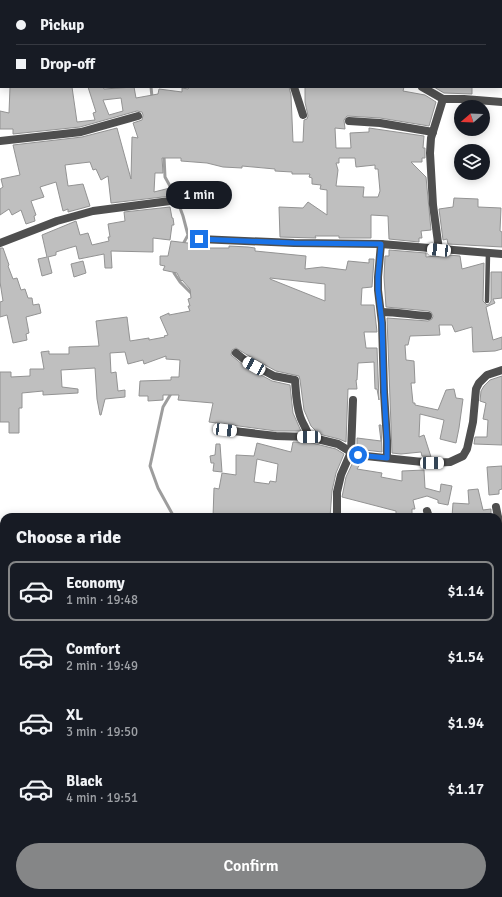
<!DOCTYPE html>
<meta charset="utf-8">
<style>
body{margin:0;font-family:Signika,sans-serif;background:#20242c;color:#f1f3f6;height:100vh;display:flex;flex-direction:column;font-size:15px;white-space:nowrap}
*{box-sizing:border-box;margin:0}
p{font-size:13px;color:#9ea1a6}
.icon{flex:none;width:22px;height:22px;fill:none;stroke:currentColor;stroke-width:2;stroke-linecap:round;stroke-linejoin:round}
.map{position:relative;flex:1;overflow:hidden}
.details{position:absolute;left:0px;top:513px;width:502px;height:384px;display:flex;flex-direction:column;background:#171b24;border-radius:12px 12px 0 0;box-shadow:0 2px 10px #0003}
.details>*{flex:none}
.banner{position:absolute;left:0px;top:0px;width:502px;height:88px;box-shadow:0 2px 10px #0003;display:grid;align-content:center;height:88px;padding:0 16px;background:#171b24}
.needle{width:26px;rotate:251deg}
.tools{position:absolute;left:454px;top:100px;display:grid;gap:8px}
.tools a{display:grid;place-items:center;width:36px;height:36px;border-radius:50%;background:#171b24;box-shadow:0 2px 10px #0003;font-size:20px}
.end{position:absolute;width:18px;height:18px;margin:-9px;border:5px solid #1a73e8;background:#fff;box-shadow:0 0 0 2px #fff}
.from{border-radius:50%}
.bubble{position:absolute;height:28px;border-radius:14px;background:#171b24;box-shadow:0 2px 10px #0003;font-size:13px;font-weight:600;line-height:28px;text-align:center}
.car{position:absolute;width:12px;height:24px;margin:-12px -6px;border-radius:5px;box-shadow:0 0 3px 1px #0007;background:linear-gradient(#fff 24%,#345 0 40%,#fff 0 76%,#345 0 86%,#fff 0)}
.banner b{display:flex;align-items:center;gap:14px;height:38px;font-size:15px}
.banner b+b{border-top:1px solid #363941}
.banner i{width:10px;height:10px;background:#f1f3f6}
ul{padding:0;list-style:none}
li{display:flex;align-items:center;gap:12px;height:60px;margin:0 8px 6px;padding:0 8px;border:2px solid transparent;border-radius:8px}
li div{flex:1}
li b{display:block;font-size:15px}
li em{font-style:normal;font-weight:600}
li.selected{border-color:#858687}
li>.icon{width:36px;height:36px;stroke-width:1.5}
h2{padding:0 16px;font-size:18px;line-height:48px}
.primary-button{display:flex;gap:8px;margin-top:auto;padding:8px 16px}
.primary-button a{flex:1;height:46px;border-radius:24px;background:#858687;color:#fff;font-size:16px;font-weight:600;line-height:46px;text-align:center}
.map>svg:first-child{display:block}
</style>
<div class="map">
<svg width="502" height="897" viewBox="0 0 502 897">
<rect width="100%" height="100%" fill="#fff"/>
<g fill="none" stroke-linecap="round" stroke-linejoin="round">
<g stroke="#9d9d9d" stroke-width="3">
<polyline points="140,0 141,1"/>
<polyline points="151,87 152,97"/>
<polyline points="164,156 165,177 176,197 183,216 188,235 182,246"/>
<polyline points="175,268 174,273 180,282 192,294"/>
<polyline points="172,392 163,407 150,466 158,488 174,517"/>
<polyline points="136,897 137,893"/>
</g>
</g>
<g fill="#bfbfbf" stroke="#939393" fill-rule="evenodd">
<path d="M10,87H72L77,122L95,120L93,113L96,112L88,87H103L104,89L134,87L136,98L158,94L159,89L182,92V88L188,89L189,87H289L291,95L293,142H303L304,120L307,119L308,116L305,102V87H404L403,91L425,95L436,102L429,126L380,118L347,116L344,120L345,129L335,128L336,148H351L350,133L369,132V128L424,136L423,148H425V158H422V162H411L426,177L431,230L421,231L422,238H419V242L389,239L388,216L371,215V238H339V236H315L316,238L280,237L279,207L303,208L308,202L327,215V190L320,189L321,185L312,184V178L309,177L310,174H292V172L275,171V169L242,166V168L223,167L207,163L181,161V158H162L163,173H155L154,192L170,188L171,196L111,203L108,176L101,180L96,169L93,170L90,162L73,164L65,165L68,186L83,184L90,206L68,212V209L63,211L56,182L40,187L44,197L31,201L36,215L34,216L35,221L26,224L21,210L12,215L9,209L0,215V189L3,187L1,179L20,175L13,145L82,137L117,128L131,179L132,137L138,138L133,123L142,120L143,115L142,112L137,111L80,127L13,134V129H0V111L9,113ZM121,98L123,111L109,115L103,100ZM339,158H355L356,167L375,165V169H378L380,191L378,197H363L364,187L336,186L338,170L336,163H339Z"/>
<polygon points="434,87 472,87 472,94 444,93"/>
<polygon points="454,198 478,199 478,207 501,208 500,231 502,232 502,247 448,244 447,239 443,240 439,209 453,207"/>
<polygon points="170,207 172,218 173,218 174,225 172,225 170,240 153,238 153,252 111,251 112,268 105,268 104,254 79,259 76,246 69,248 56,252 56,255 48,257 52,273 42,276 38,259 47,257 42,235 76,221 80,235 88,233 92,245 109,241 108,237 110,237 108,224 125,221 124,212"/>
<path d="M171,241L196,244H197V248H229V246L248,247L255,248V251L306,256L305,269L322,267L346,270L348,261L369,263V259H374L372,287L362,288L361,305H374L377,332H364L366,348H377L379,400L377,389H375L374,362L358,363L357,380H356L357,389H348L346,442L339,439L319,434L311,426L304,410L300,380L299,376L276,371L249,356L236,348L232,350L231,355L243,365L272,381L290,385L293,413L301,431H276L209,422L213,403L178,400L179,395H163V400L148,401V396H139L140,381L171,380V377H179L180,360L166,359V356L144,364L143,360L128,364L125,352L110,353L111,373L116,372L118,391L125,390V397L105,399L101,415H100L97,399L95,368L61,370L62,387L78,389V393L43,395V391L22,393V408H19V433H9V422H0V372H11V377L30,376V369H44L41,352L49,351V354H69V347L99,346L96,321L127,317L130,341L149,338V340L165,337L164,336L168,335L160,317L169,313V315L190,311L188,306H190L188,299L191,298L190,289L182,280L181,281L177,273L163,270L165,266L160,265V256H168ZM270,278L325,284V301L270,279Z"/>
<polygon points="0,248 3,248 9,265 8,266 13,279 17,278 21,290 25,289 28,298 32,298 33,305 39,304 41,313 26,317 29,333 26,334 27,340 13,343 7,315 0,317 0,302 3,301 0,282"/>
<polygon points="389,250 426,253 426,257 448,255 460,256 462,269 484,263 483,301 487,305 489,304 491,301 491,272 502,272 502,298 493,299 495,303 486,307 493,340 502,337 502,349 495,351 473,352 472,327 455,332 452,325 439,325 440,335 410,336 408,345 405,345 406,360 414,361 415,383 411,383 413,403 415,403 415,405 438,410 446,390 454,389 456,398 463,399 459,428 456,443 440,439 444,420 420,414 419,437 424,435 431,457 422,456 421,452 401,454 392,453 387,318 428,321 432,319 433,316 431,312 428,311 386,307 384,277 385,256 389,256"/>
<polygon points="83,261 86,273 74,277 71,264"/>
<polygon points="502,376 502,445 474,444 475,437 487,437 488,420 483,419 486,403 480,401 481,391 484,386 490,380"/>
<polygon points="379,425 381,425 382,452 357,449 357,438 381,441"/>
<path d="M293,442H308L336,449L344,454L336,473L332,491L330,517H213L214,488L219,489L222,473L236,475V455L254,456L257,443L291,452ZM257,459L278,464L276,482L270,481L269,484L254,482Z"/>
<polygon points="216,444 220,444 222,472 213,471 214,463 211,463 210,456 215,455"/>
<polygon points="354,460 362,461 357,469 382,473 381,477 402,481 402,471 424,470 425,488 440,492 441,484 452,486 448,505 438,503 438,500 427,496 413,500 415,509 412,509 412,517 396,517 396,511 342,497 346,477"/>
<polygon points="502,466 502,489 499,490 499,494 489,495 487,467"/>
<polygon points="478,489 483,510 491,509 491,517 452,517 453,503 469,504 468,490"/>
</g>
<g fill="none" stroke-linecap="round" stroke-linejoin="round">
<polyline stroke="#4f4f4f" stroke-width="4.5" points="487,301 488,253"/>
<g stroke="#4f4f4f" stroke-width="8">
<polyline points="56,0 56,1"/>
<polyline points="0,76 1,76"/>
<polyline points="294,87 303,115"/>
<polyline points="422,87 443,99"/>
<polyline points="349,121 380,123 433,132"/>
<polyline points="0,141 81,132 138,116"/>
<polyline points="199,239 294,243 381,244 502,254"/>
<polyline points="0,243 57,221 93,211 170,201"/>
<polyline points="381,244 378,277 378,290 382,323 384,392 387,441 387,458"/>
<polyline points="439,250 433,205 430,153 431,138 443,99 464,99 502,102"/>
<path d="M381,312C397,312 412,315 428,316"/>
<path d="M236,353L246,361L274,376L295,380C296,392 296,404 300,416C302,423 307,429 309,437"/>
<polyline points="225,430 276,436 309,437 338,444 354,454 366,456 432,463 450,462 463,456 467,449 473,422 476,389 479,383 487,375 502,370"/>
<polyline points="496,507 498,517"/>
<polyline points="427,511 429,517"/>
<polyline points="337,517 337,492 341,475 351,452 353,400"/>
<polyline points="498,518 502,533"/>
<polyline points="498,539 502,539"/>
<polyline points="0,683 4,683"/>
<polyline points="498,725 502,727"/>
<polyline points="0,797 4,798"/>
<polyline points="498,821 501,810 501,773"/>
<polyline points="320,893 337,897"/>
<polyline points="404,893 407,897"/>
</g>
<g stroke="#1c1c1c" stroke-width="8">
<polyline points="498,579 502,579"/>
<polyline points="0,598 4,598"/>
</g>
</g>
<g fill="none" stroke-linecap="round" stroke-linejoin="round">
<polyline stroke="#1a73e8" stroke-width="5" points="199,239 294,243 381,244 378,277 378,290 382,323 384,392 387,441 387,458 358,455"/>
</g>
</svg>
<div class="tools">
<a><svg class="needle" viewBox="-14 -14 28 28"><path d="M0-13l5 13h-10z" fill="#e53935"/><path d="M0 13l5-13h-10z" fill="#9ea1a6"/></svg></a>
<a><svg class="icon" aria-label="layers" viewBox="0 0 24 24"><path d="M12 4l9 5-9 5-9-5zM3 14l9 5 9-5"/></svg></a>
</div>
<i class="end from" style="left:358px;top:455px"></i>
<i class="end" style="left:199px;top:239px"></i>
<div class="bubble" style="left:166px;top:181px;width:66px">1 min</div>
<i class="car" style="left:439px;top:250px;rotate:276deg"></i>
<i class="car" style="left:254px;top:366px;rotate:299deg"></i>
<i class="car" style="left:225px;top:430px;rotate:97deg"></i>
<i class="car" style="left:309px;top:437px;rotate:271deg"></i>
<i class="car" style="left:432px;top:463px;rotate:90deg"></i>
<div class="banner">
<b><i class="from"></i>Pickup</b>
<b><i></i>Drop-off</b>
</div>
<section class="details">
<h2>Choose a ride</h2>
<ul>
<li class="selected"><svg class="icon" aria-label="car" viewBox="0 0 24 24"><path d="M5 17H2v-5l4-1 3-4h7l3 4 3 1v5h-3M9 17h6M6 11h13"/><circle cx="7" cy="17" r="2"/><circle cx="17" cy="17" r="2"/></svg><div><b>Economy</b><p>1 min · 19:48</p></div><em>$1.14</em></li>
<li><svg class="icon" aria-label="car" viewBox="0 0 24 24"><path d="M5 17H2v-5l4-1 3-4h7l3 4 3 1v5h-3M9 17h6M6 11h13"/><circle cx="7" cy="17" r="2"/><circle cx="17" cy="17" r="2"/></svg><div><b>Comfort</b><p>2 min · 19:49</p></div><em>$1.54</em></li>
<li><svg class="icon" aria-label="car" viewBox="0 0 24 24"><path d="M5 17H2v-5l4-1 3-4h7l3 4 3 1v5h-3M9 17h6M6 11h13"/><circle cx="7" cy="17" r="2"/><circle cx="17" cy="17" r="2"/></svg><div><b>XL</b><p>3 min · 19:50</p></div><em>$1.94</em></li>
<li><svg class="icon" aria-label="car" viewBox="0 0 24 24"><path d="M5 17H2v-5l4-1 3-4h7l3 4 3 1v5h-3M9 17h6M6 11h13"/><circle cx="7" cy="17" r="2"/><circle cx="17" cy="17" r="2"/></svg><div><b>Black</b><p>4 min · 19:51</p></div><em>$1.17</em></li>
</ul>
<div class="primary-button"><a>Confirm</a></div>
</section>
</div>
